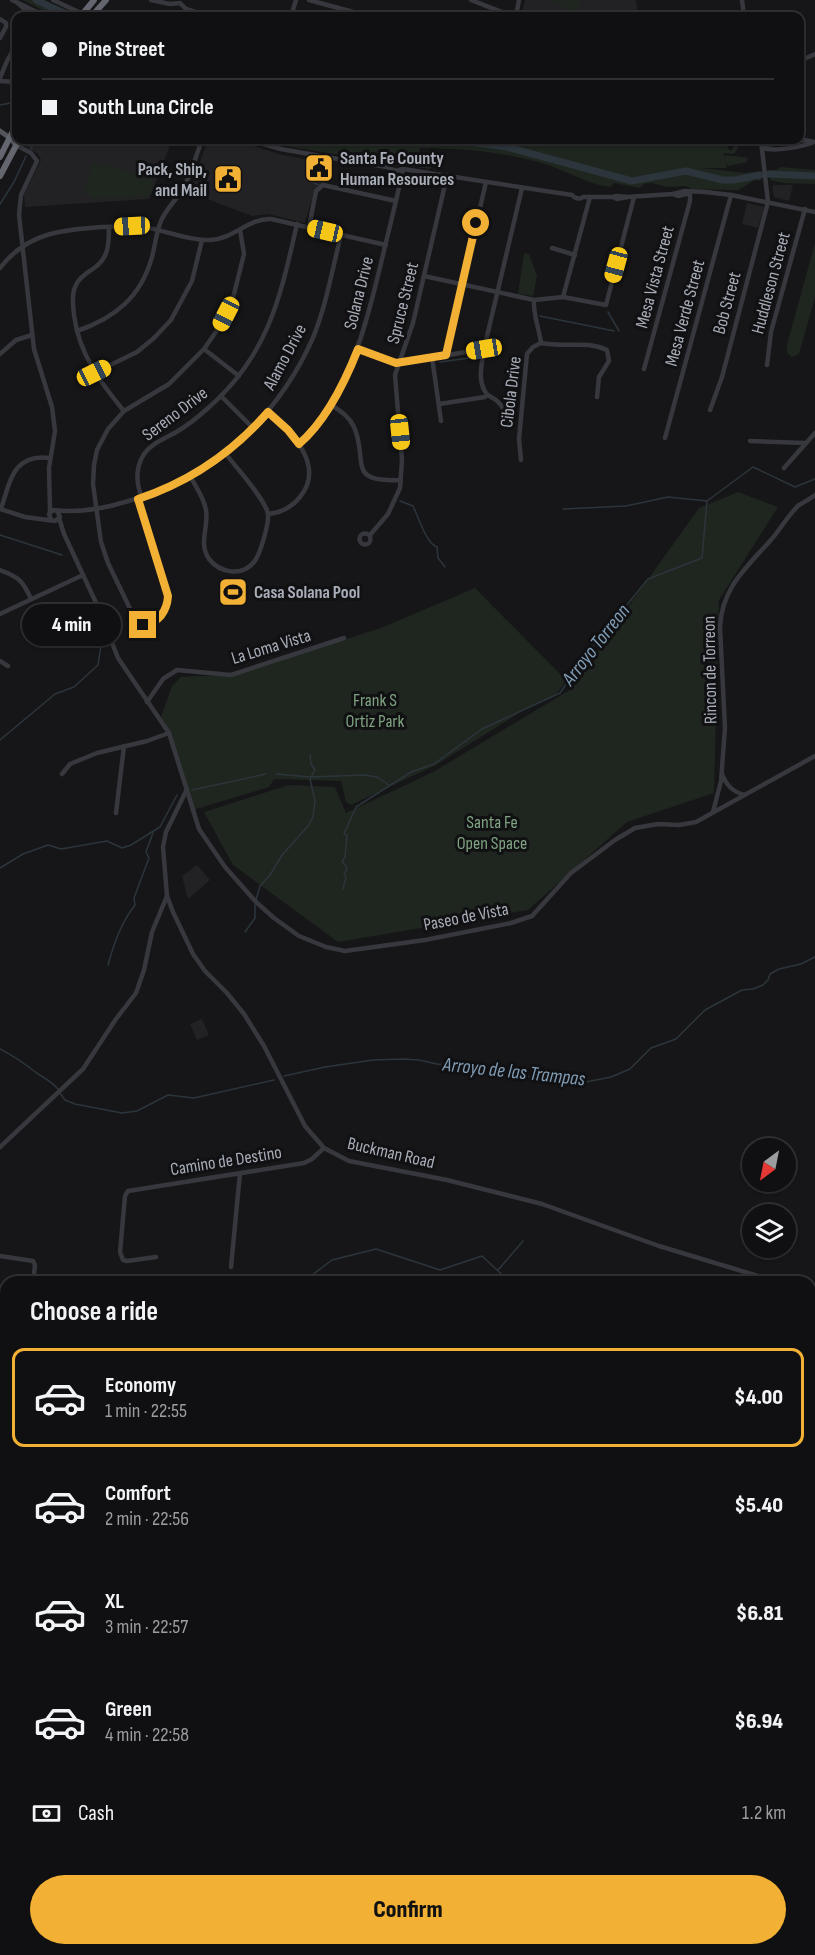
<!DOCTYPE html>
<meta charset="utf-8">
<style>
body{margin:0;font-family:"Sofia Sans Condensed",sans-serif;background:#1e1e20;color:#f1f3f6;height:100vh;display:flex;flex-direction:column;font-size:22px;white-space:nowrap}
*{box-sizing:border-box;margin:0}
p{font-size:20px;color:#9c9d9f}
.icon{flex:none;width:33px;height:33px;fill:none;stroke:currentColor;stroke-width:2;stroke-linecap:round;stroke-linejoin:round}
.map{position:relative;flex:1;overflow:hidden}
.side{position:absolute;left:0px;top:1276px;width:816px;height:680px;display:flex;flex-direction:column;background:#101012;border-radius:18px 18px 0 0;box-shadow:0 2px 4px #0004,0 0 0 2px #303032}
.side>*{flex:none}
.hud{position:absolute;left:12px;top:12px;width:792px;height:132px;border-radius:12px;box-shadow:0 2px 4px #0004,0 0 0 2px #303032;display:grid;align-content:center;height:132px;padding:0 30px;background:#101012}
.needle{width:39px;rotate:212deg}
.buttons{position:absolute;left:742px;top:1138px;display:grid;gap:12px}
.buttons a{display:grid;place-items:center;width:54px;height:54px;border-radius:50%;background:#101012;box-shadow:0 2px 4px #0004,0 0 0 2px #303032;font-size:30px}
.end{position:absolute;width:27px;height:27px;margin:-14px;border:8px solid #f2b134;background:#111;box-shadow:0 0 0 3px #111}
.from{border-radius:50%}
.bubble{position:absolute;height:42px;border-radius:21px;background:#101012;box-shadow:0 2px 4px #0004,0 0 0 2px #303032;font-size:20px;font-weight:800;line-height:42px;text-align:center}
.car{position:absolute;width:18px;height:36px;margin:-18px -9px;border-radius:8px;box-shadow:0 0 4px 2px #0007;background:linear-gradient(#f5c518 24%,#345 0 40%,#f5c518 0 76%,#345 0 86%,#f5c518 0)}
.hud b{display:flex;align-items:center;gap:21px;height:57px;font-size:22px}
.hud b+b{border-top:2px solid #303032}
.hud i{width:15px;height:15px;background:#f1f3f6}
ul{padding:0;list-style:none}
li{display:flex;align-items:center;gap:18px;height:99px;margin:0 12px 9px;padding:0 18px;border:3px solid transparent;border-radius:12px}
li div{flex:1}
li b{display:block;font-size:22px}
li em{font-style:normal;font-weight:800}
li.active{border-color:#f2b134}
li>.icon{width:54px;height:54px;stroke-width:1.5}
h2{padding:0 30px;font-size:27px;line-height:72px}
.pay{display:flex;align-items:center;gap:15px;height:66px;padding:0 30px;font-size:22px}
.pay p{margin-inline-start:auto}
.primary-button{display:flex;gap:12px;margin-top:auto;padding:12px 30px}
.primary-button a{flex:1;height:69px;border-radius:36px;background:#f2b134;color:#111;font-size:24px;font-weight:800;line-height:69px;text-align:center}
.map>svg:first-child{display:block}
</style>
<div class="map">
<svg width="815" height="1955" viewBox="0 0 815 1955">
<rect width="100%" height="100%" fill="#161618"/>
<g fill="#222225">
<polygon points="525,0 636,0 638,16 521,16"/>
<polygon points="23,140 172,140 149,199 25,207 24,195 41,160 38,154 25,146 22,142"/>
<polygon points="208,140 236,140 278,154 329,164 326,182 314,190 305,223 268,214 252,216 189,192"/>
<polygon points="774,185 793,185 789,201 774,197 772,188"/>
<polygon points="747,203 764,207 758,228 742,224"/>
<polygon points="197,865 210,880 188,899 182,876"/>
<polygon points="202,1019 209,1035 197,1040 190,1024"/>
</g>
<g fill="#1e261f">
<polygon points="23,0 44,0 74,13 72,16 53,16"/>
<polygon points="551,0 580,0 580,14 574,10 573,12"/>
<path d="M262,140H718L721,141L732,140L727,148L731,151L738,140H743L734,154L724,153V159L725,155L748,158L747,162L728,166L725,161L727,168H702L745,173L760,171L761,181L755,180L738,190H727L692,189L686,186L667,187L651,183L644,184L640,188L614,183L610,187C587,184 567,171 545,164C504,152 462,148 420,148L418,160L432,162L431,168L429,169L291,147Z"/>
<polygon points="93,164 102,166 103,164 154,181 150,192 145,196 91,199 92,196 83,193"/>
<polygon points="780,167 815,170 815,184 783,183 770,180 769,170 776,170"/>
<path d="M815,243V297L799,354L792,357C787,354 787,351 787,345Z"/>
<polygon points="524,253 529,254 537,276 533,296 518,294"/>
<polygon points="738,492 778,507 719,600 714,793 627,822 528,910 338,942 233,865 204,812 289,785 335,787 346,813 433,772 568,691 699,508"/>
<polygon points="475,588 567,681 553,697 529,707 436,765 351,805 346,802 341,781 274,779 269,787 193,810 175,750 160,720 172,686 181,677 236,674 381,628"/>
<polygon points="6,1409 6,1950 747,1950 743,1955 0,1955 0,1417"/>
<polygon points="815,1492 815,1550 810,1545 810,1503"/>
<polygon points="810,1567 815,1568 815,1842 810,1850"/>
</g>
<g fill="none" stroke-linecap="round" stroke-linejoin="round">
<g stroke="#2c353c" stroke-width="1.5">
<polyline points="0,105 16,102"/>
<polyline points="31,149 35,140"/>
<polyline points="314,183 319,185"/>
<polyline points="0,204 14,182 26,156"/>
<polyline points="608,312 619,331"/>
<polyline points="540,316 614,331"/>
<polyline points="440,362 477,357"/>
<path d="M400,501L413,506C419,518 426,543 437,547L438,558L445,567"/>
<polyline points="563,509 626,506 668,497 707,501"/>
<polyline points="0,535 62,555"/>
<polyline points="0,740 55,694 74,687 98,665 101,645 100,625"/>
<polyline points="276,774 310,777 364,775 377,777 389,785"/>
<polyline points="192,790 266,774"/>
<polyline points="0,868 23,854 48,845 61,849 107,841 122,848 131,845 160,827 177,795"/>
<polyline points="343,889 346,877 344,873 347,870 346,866 342,862 345,857 347,835 344,834 356,807 411,772 434,764 482,729 560,693 587,654 648,579 702,558 707,501 753,467 795,487 815,479"/>
<polyline points="256,900 260,886 270,875 282,855 308,826 313,817 315,801 310,779 315,770 311,764 310,755"/>
<polyline points="245,932 255,918 255,905"/>
<path d="M108,965C114,943 121,923 135,905L134,898L149,858L146,852L153,833"/>
<path d="M0,1049C14,1056 25,1064 38,1074C46,1079 51,1081 58,1089"/>
<polyline points="284,1076 325,1067 373,1060 403,1059 419,1060 437,1064 482,1069 514,1075 581,1083 611,1077 630,1069 651,1048 676,1039 705,1010 742,990 753,989 763,985 768,980 770,974 779,969 801,964 815,957"/>
<polyline points="60,1093 65,1100 75,1104 122,1113 137,1111 168,1095 194,1098 274,1080"/>
<polyline points="498,1270 523,1241"/>
<polyline points="303,1282 332,1260 376,1249 440,1270 482,1256 510,1282"/>
<polyline points="0,1312 6,1316"/>
<polyline points="0,1430 6,1423"/>
<polyline points="810,1443 815,1445"/>
<polyline points="512,1950 518,1955"/>
</g>
<g stroke="#2c353c" stroke-width="7">
<polyline points="36,0 70,16"/>
<polyline points="312,140 323,141 349,140"/>
<polyline points="454,140 507,147 632,181 686,171 722,180 734,180 760,175"/>
<polyline points="769,174 815,176"/>
</g>
<g stroke="#37383d" stroke-width="4.5">
<polyline points="12,0 45,16"/>
<polyline points="53,0 83,14"/>
<polyline points="151,0 170,4 180,3 186,9 207,16"/>
<polyline points="309,0 368,16"/>
<polyline points="471,0 512,16"/>
<polyline points="742,0 744,16"/>
<polyline points="19,4 32,16"/>
<polyline points="291,16 296,0"/>
<polyline points="516,16 519,0"/>
<polyline points="0,19 6,23 6,27 0,38"/>
<polyline points="800,61 815,54"/>
<polyline points="0,78 7,61 16,45"/>
<polyline points="0,81 16,82"/>
<polyline points="249,140 281,149 338,159 347,163 350,161"/>
<path d="M805,140L814,142C802,147 774,152 762,148L765,145Z"/>
<polyline points="16,145 31,153 37,161 21,195 19,215 34,349 52,407 55,431 49,468 50,512"/>
<path d="M338,159C341,157 348,158 350,161L387,167L396,171L403,169L572,195C574,198 580,200 583,197H613L617,196L627,197"/>
<polyline points="673,194 678,196 690,193"/>
<polyline points="613,197 617,199 627,197 673,194 685,191 705,192 731,195 815,212"/>
<path d="M109,227C109,243 109,258 94,268C87,273 81,276 77,283C71,293 73,304 74,315C79,354 100,382 124,411"/>
<polyline points="309,227 316,191 323,185 396,201"/>
<polyline points="552,248 575,255"/>
<path d="M0,268C27,233 60,230 102,227C116,227 130,225 143,227C165,230 189,241 211,240C233,239 249,218 271,219L386,245"/>
<polyline points="424,276 534,300 563,297 606,305 634,197"/>
<polyline points="563,297 590,197"/>
<path d="M534,300C533,316 539,327 541,343"/>
<path d="M77,331C115,318 141,297 152,257C155,246 156,233 161,221C167,207 177,200 184,187C192,172 196,155 202,140"/>
<path d="M541,343C565,348 585,340 607,350L609,361L599,377L597,397"/>
<polyline points="204,349 239,376"/>
<polyline points="358,349 393,362 400,363 484,349"/>
<polyline points="0,354 16,340 32,335"/>
<polyline points="446,355 486,182"/>
<polyline points="432,357 441,421"/>
<polyline points="767,365 771,332 805,209"/>
<polyline points="644,369 690,201 690,193"/>
<polyline points="94,373 137,352 154,338 171,320 192,281 202,240"/>
<polyline points="221,396 253,428"/>
<path d="M330,404C340,411 349,416 354,427C369,461 345,483 401,480"/>
<polyline points="439,404 485,397 487,395"/>
<polyline points="710,410 722,377 768,202 761,140"/>
<path d="M507,419C505,413 504,407 498,402C495,398 489,397 486,393C477,380 482,364 484,349L522,188"/>
<polyline points="665,438 731,195"/>
<polyline points="750,441 804,443"/>
<path d="M299,444C310,435 318,423 325,412C357,365 369,313 382,259C389,229 397,199 403,169"/>
<polyline points="521,460 519,439 527,354 533,347 541,343"/>
<polyline points="784,468 815,433"/>
<path d="M190,476C196,487 204,498 206,510C209,527 198,543 209,559C220,573 242,577 254,562C260,555 269,524 268,514C266,500 235,466 225,453"/>
<path d="M142,498C136,483 135,468 144,454C152,443 166,438 178,431C188,425 198,417 207,409C268,356 280,299 297,224"/>
<path d="M138,499L168,596C167,611 150,636 135,619L108,563L101,542L93,484L94,465L97,450L108,429L117,419L124,411L169,384L204,349L220,326L232,302L244,254L240,230"/>
<polyline points="0,509 25,517 55,521 60,517 57,511"/>
<path d="M1,509C10,482 13,453 50,458"/>
<path d="M268,514C280,513 292,507 300,497C326,465 291,432 268,412"/>
<polyline points="59,518 64,534 98,607 118,658 169,733 199,829 225,867 256,902 274,918 299,936 326,947 345,951 425,940 511,923 532,916 571,873 615,840 635,828 658,824 679,825 696,822 815,756"/>
<path d="M51,520L49,514L53,510C76,513 102,509 125,502C209,480 276,420 312,340C326,307 332,270 341,235"/>
<circle cx="365" cy="539" r="5.5"/>
<polyline points="370,535 388,514 400,488 402,460 395,375 413,323 447,176"/>
<path d="M0,570C19,577 23,581 31,599"/>
<polyline points="0,614 83,575"/>
<polyline points="0,661 8,666"/>
<polyline points="147,702 163,679 177,670 231,675 344,638"/>
<polyline points="62,774 70,764 97,753 147,741 169,733"/>
<path d="M722,774C727,786 732,791 744,795"/>
<polyline points="187,789 166,832 163,847 167,896 173,912 193,954 205,971 227,993 244,1014 264,1046 305,1126 324,1148 349,1161 447,1180 542,1204 659,1246 778,1282"/>
<path d="M713,812L721,781L725,728L720,627C722,588 745,569 770,541C780,530 788,515 799,505C804,502 810,499 815,495"/>
<polyline points="116,813 124,746"/>
<polyline points="0,1147 83,1069 116,1019 136,993 144,970 152,932 167,896"/>
<polyline points="0,1256 33,1261 35,1265 33,1282"/>
<polyline points="156,1257 127,1261 123,1260 120,1252 125,1196 128,1191 304,1163 312,1159 324,1148"/>
<polyline points="231,1267 240,1173"/>
<polyline points="810,1292 815,1293"/>
</g>
<polyline stroke="#53555c" stroke-width="5" points="0,131 10,138 16,145"/>
<g stroke="#63666e" stroke-width="6">
<polyline points="81,16 94,0"/>
<polyline points="92,16 106,0"/>
<polyline points="0,157 16,125"/>
<polyline points="0,176 19,140"/>
<polyline points="0,1344 6,1347"/>
<polyline points="0,1356 6,1359"/>
<polyline points="810,1400 815,1402"/>
<polyline points="810,1412 815,1413"/>
</g>
</g>
<g fill="none" stroke-linecap="round" stroke-linejoin="round">
<path stroke="#f2b134" stroke-width="8" d="M143,625C159,623 167,611 168,596L138,499C189,482 233,452 268,412L288,430L299,444C327,420 345,382 358,349L396,363L446,355L476,223"/>
</g>
<defs>
<g id="civic-square" transform="scale(1.5)"><rect x="-9" y="-9" width="18" height="18" rx="4" fill="#f2b134" stroke="#111113"/><path d="M-.6-6.5H3V-4.5H.6V-3L4-1V1h2V6H-6V1h2V-1L-.6-3ZM-1.2 2.5V6h2.4V2.5Z" fill="#111"/></g>
<g id="stadium-square" transform="scale(1.5)"><rect x="-9" y="-9" width="18" height="18" rx="4" fill="#f2b134" stroke="#111113"/><path d="M0-5a6.5 5 0 1 0 0 10a6.5 5 0 1 0 0-10ZM-3.5-1.8h7v3.6h-7Z" fill="#111"/></g>
</defs>
<g fill-rule="evenodd">
<use href="#civic-square" x="319" y="168"/>
<use href="#civic-square" x="228" y="179"/>
<use href="#stadium-square" x="233" y="592"/>
</g>
<g text-anchor="middle" dominant-baseline="central" stroke-width="6" stroke-linejoin="round" paint-order="stroke">
<g font-size="18" font-weight="bold" fill="#a8adb8" stroke="#111113" text-anchor="start">
<text x="340" y="158">Santa Fe County<tspan x="340" dy="21">Human Resources</tspan></text>
<text x="207" y="169" text-anchor="end">Pack, Ship,<tspan x="207" dy="21">and Mail</tspan></text>
<text x="254" y="592">Casa Solana Pool</text>
</g>
<g font-size="18" fill="#a8adb8" stroke="#111113">
<text transform="translate(655 277) rotate(-75)">Mesa Vista Street</text>
<text transform="translate(771 283) rotate(-75)">Huddleson Street</text>
<text transform="translate(359 293) rotate(-76)">Solana Drive</text>
<text transform="translate(403 303) rotate(-76)">Spruce Street</text>
<text transform="translate(727 303) rotate(-75)">Bob Street</text>
<text transform="translate(685 313) rotate(-75)">Mesa Verde Street</text>
<text transform="translate(285 357) rotate(-62)">Alamo Drive</text>
<text transform="translate(511 392) rotate(-83)">Cibola Drive</text>
<text transform="translate(175 414) rotate(-37)">Sereno Drive</text>
<text transform="translate(271 647) rotate(-17)">La Loma Vista</text>
<text transform="translate(710 670) rotate(-91)">Rincon de Torreon</text>
<text transform="translate(466 917) rotate(-11)">Paseo de Vista</text>
<text transform="translate(391 1153) rotate(13)">Buckman Road</text>
<text transform="translate(226 1161) rotate(-9)">Camino de Destino</text>
</g>
<g font-size="18" fill="#7fa381" stroke="#111113">
<text x="375" y="700">Frank S<tspan x="375" dy="21">Ortiz Park</tspan></text>
<text x="492" y="822">Santa Fe<tspan x="492" dy="21">Open Space</tspan></text>
</g>
<g font-size="20" font-style="italic" fill="#7f9bb3" stroke="#111113">
<text transform="translate(596 645) rotate(-52)">Arroyo Torreon</text>
<text transform="translate(514 1072) rotate(6)">Arroyo de las Trampas</text>
</g>
</g>
</svg>
<div class="buttons">
<a><svg class="needle" viewBox="-14 -14 28 28"><path d="M0-13l5 13h-10z" fill="#e53935"/><path d="M0 13l5-13h-10z" fill="#9c9d9f"/></svg></a>
<a><svg class="icon" aria-label="layers" viewBox="0 0 24 24"><path d="M12 4l9 5-9 5-9-5zM3 14l9 5 9-5"/></svg></a>
</div>
<i class="end from" style="left:476px;top:223px"></i>
<i class="end" style="left:143px;top:625px"></i>
<div class="bubble" style="left:22px;top:604px;width:99px">4 min</div>
<i class="car" style="left:132px;top:226px;rotate:267deg"></i>
<i class="car" style="left:325px;top:231px;rotate:283deg"></i>
<i class="car" style="left:616px;top:265px;rotate:195deg"></i>
<i class="car" style="left:226px;top:314px;rotate:207deg"></i>
<i class="car" style="left:484px;top:349px;rotate:261deg"></i>
<i class="car" style="left:94px;top:373px;rotate:64deg"></i>
<i class="car" style="left:400px;top:432px;rotate:174deg"></i>
<div class="hud">
<b><i class="from"></i>Pine Street</b>
<b><i></i>South Luna Circle</b>
</div>
<section class="side">
<h2>Choose a ride</h2>
<ul>
<li class="active"><svg class="icon" aria-label="car" viewBox="0 0 24 24"><path d="M5 17H2v-5l4-1 3-4h7l3 4 3 1v5h-3M9 17h6M6 11h13"/><circle cx="7" cy="17" r="2"/><circle cx="17" cy="17" r="2"/></svg><div><b>Economy</b><p>1 min · 22:55</p></div><em>$4.00</em></li>
<li><svg class="icon" aria-label="car" viewBox="0 0 24 24"><path d="M5 17H2v-5l4-1 3-4h7l3 4 3 1v5h-3M9 17h6M6 11h13"/><circle cx="7" cy="17" r="2"/><circle cx="17" cy="17" r="2"/></svg><div><b>Comfort</b><p>2 min · 22:56</p></div><em>$5.40</em></li>
<li><svg class="icon" aria-label="car" viewBox="0 0 24 24"><path d="M5 17H2v-5l4-1 3-4h7l3 4 3 1v5h-3M9 17h6M6 11h13"/><circle cx="7" cy="17" r="2"/><circle cx="17" cy="17" r="2"/></svg><div><b>XL</b><p>3 min · 22:57</p></div><em>$6.81</em></li>
<li><svg class="icon" aria-label="car" viewBox="0 0 24 24"><path d="M5 17H2v-5l4-1 3-4h7l3 4 3 1v5h-3M9 17h6M6 11h13"/><circle cx="7" cy="17" r="2"/><circle cx="17" cy="17" r="2"/></svg><div><b>Green</b><p>4 min · 22:58</p></div><em>$6.94</em></li>
</ul>
<div class="pay"><svg class="icon" aria-label="cash" viewBox="0 0 24 24"><path d="M3 7h18v10H3z"/><circle cx="12" cy="12" r="2"/></svg>Cash<p>1.2 km</p></div>
<div class="primary-button"><a>Confirm</a></div>
</section>
</div>
